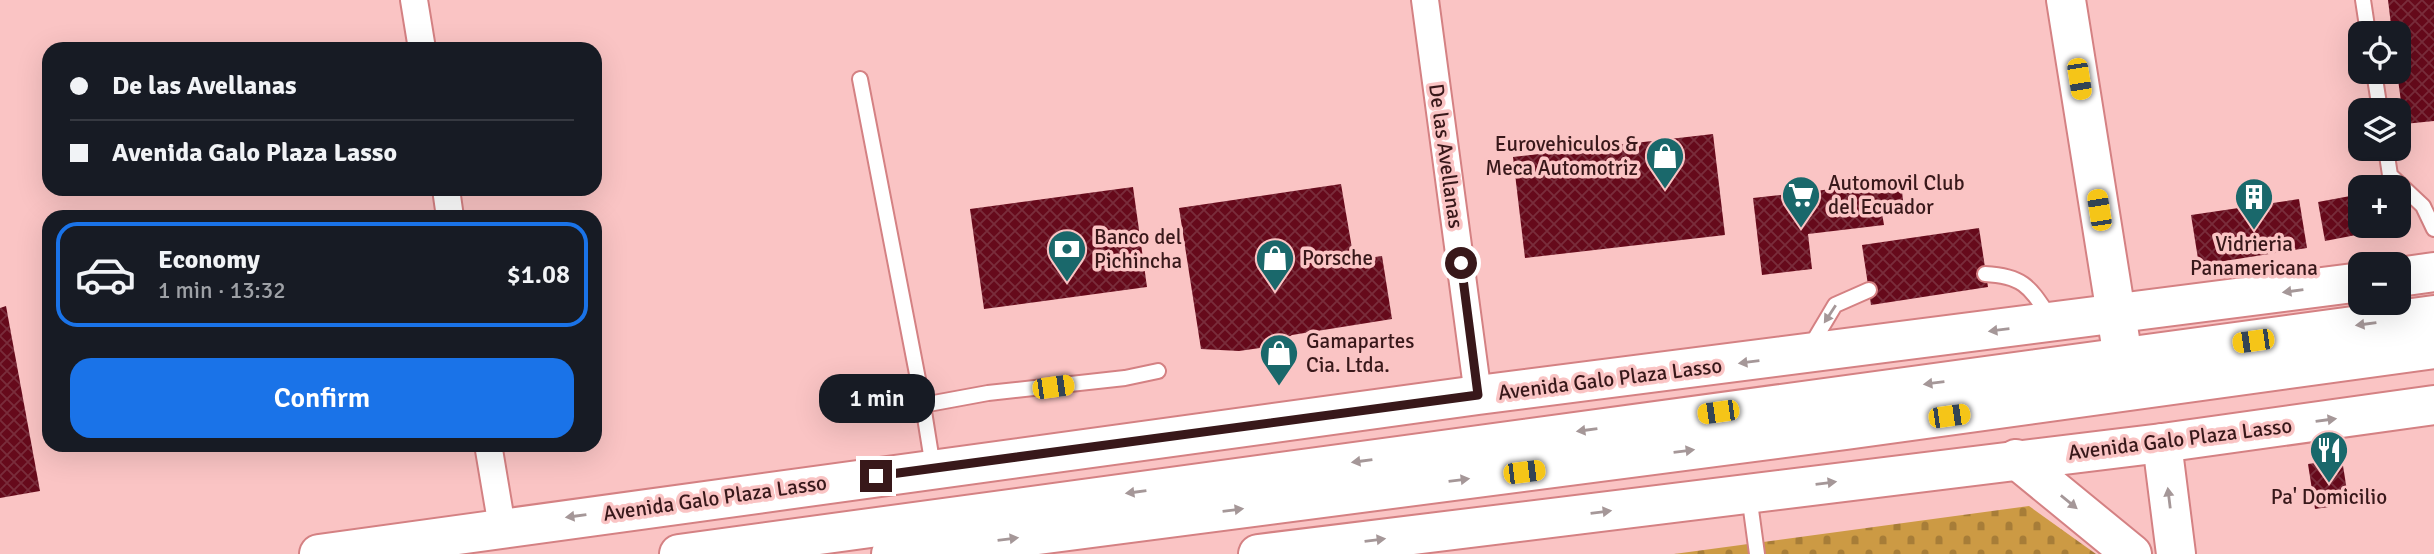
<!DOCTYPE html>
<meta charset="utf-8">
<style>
body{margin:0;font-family:Signika,sans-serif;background:#20242c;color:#f1f3f6;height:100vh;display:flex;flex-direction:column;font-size:26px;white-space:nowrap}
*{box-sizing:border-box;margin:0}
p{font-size:23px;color:#9ea1a6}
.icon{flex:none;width:38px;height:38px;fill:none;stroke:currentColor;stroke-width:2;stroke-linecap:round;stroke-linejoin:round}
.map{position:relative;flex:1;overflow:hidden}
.details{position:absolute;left:42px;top:210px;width:560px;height:242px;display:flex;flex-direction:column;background:#171b24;border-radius:21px;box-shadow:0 7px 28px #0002}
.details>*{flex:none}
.top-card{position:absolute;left:42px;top:42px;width:560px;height:154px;border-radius:21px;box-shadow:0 7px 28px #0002;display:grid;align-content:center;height:154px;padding:0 28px;background:#171b24}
.controls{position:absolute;left:2348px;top:21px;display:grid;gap:14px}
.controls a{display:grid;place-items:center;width:63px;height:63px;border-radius:14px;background:#171b24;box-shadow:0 7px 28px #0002;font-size:35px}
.end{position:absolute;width:32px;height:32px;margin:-16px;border:9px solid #38181a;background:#fff;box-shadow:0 0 0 4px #fff}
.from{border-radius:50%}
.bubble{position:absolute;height:49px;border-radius:21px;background:#171b24;box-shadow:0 7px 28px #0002;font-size:23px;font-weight:600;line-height:49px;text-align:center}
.car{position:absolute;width:21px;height:42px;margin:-21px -10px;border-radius:9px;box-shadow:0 0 5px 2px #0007;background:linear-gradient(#f5c518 24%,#345 0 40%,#f5c518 0 76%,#345 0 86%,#f5c518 0)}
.top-card b{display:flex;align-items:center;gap:24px;height:66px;font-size:26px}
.top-card b+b{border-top:2px solid #363941}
.top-card i{width:18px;height:18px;background:#f1f3f6}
ul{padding:12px 0 0;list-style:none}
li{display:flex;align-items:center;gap:21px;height:105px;margin:0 14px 10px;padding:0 14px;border:4px solid transparent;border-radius:21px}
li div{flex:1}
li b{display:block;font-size:26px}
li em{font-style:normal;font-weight:600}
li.on{border-color:#1a73e8}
li>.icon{width:63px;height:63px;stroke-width:1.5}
.primary-button{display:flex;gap:14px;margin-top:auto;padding:14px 28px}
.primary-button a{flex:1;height:80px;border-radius:21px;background:#1a73e8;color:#fff;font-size:28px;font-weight:600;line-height:80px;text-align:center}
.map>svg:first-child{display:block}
</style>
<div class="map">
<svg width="2434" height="554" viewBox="0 0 2434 554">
<defs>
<pattern id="cemetery-stones" width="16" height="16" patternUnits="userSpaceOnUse" patternTransform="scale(1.75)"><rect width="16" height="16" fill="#cc9a44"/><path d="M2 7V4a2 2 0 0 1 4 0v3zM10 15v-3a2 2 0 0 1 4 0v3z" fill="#a77d38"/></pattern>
<pattern id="building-cross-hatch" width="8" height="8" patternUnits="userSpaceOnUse" patternTransform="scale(1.75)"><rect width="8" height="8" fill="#660a1b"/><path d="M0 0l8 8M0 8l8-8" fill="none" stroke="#792d3b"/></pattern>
</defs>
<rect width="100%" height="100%" fill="#fac4c4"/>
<polygon fill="url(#cemetery-stones)" points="2029,506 2096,554 1674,554"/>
<g fill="url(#building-cross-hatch)">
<polygon points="2388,0 2434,0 2434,121 2404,124 2397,72 2399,33 2392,33"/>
<polygon points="1713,134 1725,235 1525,258 1513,157"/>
<polygon points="1901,181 1904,210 1882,213 1884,225 1808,234 1812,269 1762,275 1753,198"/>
<polygon points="1341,184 1354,260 1382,256 1392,319 1292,335 1274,346 1239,351 1201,349 1179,208"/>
<polygon points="1133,187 1147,287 984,309 970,209"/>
<polygon points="2361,194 2361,226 2385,226 2387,229 2325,241 2318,202"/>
<polygon points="2299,199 2307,248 2199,265 2191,215"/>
<polygon points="1979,228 1988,287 1871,305 1862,245"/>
<polygon points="6,306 40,491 0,498 0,308"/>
<polygon points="2342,459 2349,504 2315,509 2308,464"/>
</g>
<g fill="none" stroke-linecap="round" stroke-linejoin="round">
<g stroke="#d48183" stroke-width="18">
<g id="lane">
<polyline points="2363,0 2368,33"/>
<polyline points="2374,72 2380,110"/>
<polyline points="860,79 923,405"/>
<polyline points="2386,149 2390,175 2423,206 2434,229"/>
<path d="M1985,274C2025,276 2030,288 2051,319"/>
<polyline points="1810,347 1835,305 1869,290"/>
<polyline points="929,469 931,455 923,405 988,393 1125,378 1158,371"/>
<polyline points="1749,495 1757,554"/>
</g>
</g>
<g stroke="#d48183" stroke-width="30">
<g id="street">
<polyline points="414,0 422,49"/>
<polyline points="1425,0 1478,395"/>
<polyline points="446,189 450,217"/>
<polyline points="488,444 502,527"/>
</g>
</g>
<g stroke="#d48183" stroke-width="42">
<g id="secondary">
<polyline points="2066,0 2120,339"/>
<polyline points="2399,277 2434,272"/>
<polyline points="2162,443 2176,554"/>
<polyline points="2016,459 2132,554"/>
<polyline points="319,554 1478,395 2361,282"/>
<polyline points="1258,554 2162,443 2434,405"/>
</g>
</g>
<g stroke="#d48183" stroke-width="42">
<g id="primary">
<polyline points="679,554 2434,315"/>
<polyline points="891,554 1846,430 2434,349"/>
</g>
</g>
<use href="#lane" stroke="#fff" stroke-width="14"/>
<use href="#street" stroke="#fff" stroke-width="26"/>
<use href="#secondary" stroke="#fff" stroke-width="38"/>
<use href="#primary" stroke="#fff" stroke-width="38"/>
</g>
<defs><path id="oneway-solid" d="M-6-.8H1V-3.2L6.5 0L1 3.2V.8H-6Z" transform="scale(1.75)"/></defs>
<g fill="#a59798">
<use href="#oneway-solid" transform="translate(2293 291) rotate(172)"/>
<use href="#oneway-solid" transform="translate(1830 314) rotate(123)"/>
<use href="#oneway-solid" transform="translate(2366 324) rotate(172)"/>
<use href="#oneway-solid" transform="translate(1999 330) rotate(173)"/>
<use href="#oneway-solid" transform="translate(1749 362) rotate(173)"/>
<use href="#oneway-solid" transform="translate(1934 383) rotate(173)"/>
<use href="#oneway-solid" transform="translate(2326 420) rotate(-8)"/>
<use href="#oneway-solid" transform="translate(1587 430) rotate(172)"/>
<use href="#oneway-solid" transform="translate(1684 451) rotate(-7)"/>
<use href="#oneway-solid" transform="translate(1362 461) rotate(172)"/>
<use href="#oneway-solid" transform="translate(1459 480) rotate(-7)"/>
<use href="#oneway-solid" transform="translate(1826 483) rotate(-7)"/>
<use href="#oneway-solid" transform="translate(1136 492) rotate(172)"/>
<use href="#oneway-solid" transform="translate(2169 498) rotate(-97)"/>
<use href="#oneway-solid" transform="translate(2069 502) rotate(39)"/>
<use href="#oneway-solid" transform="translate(1233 510) rotate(-7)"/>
<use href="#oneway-solid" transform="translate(1601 512) rotate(-7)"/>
<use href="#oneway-solid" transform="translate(576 516) rotate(172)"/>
<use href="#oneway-solid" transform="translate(1008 539) rotate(-7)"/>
<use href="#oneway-solid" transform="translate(1375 540) rotate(-7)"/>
</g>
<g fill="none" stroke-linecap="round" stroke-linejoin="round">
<polyline stroke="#38181a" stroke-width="9" points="876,476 1478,395 1461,263"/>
</g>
<defs>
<g id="shop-pin" transform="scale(2.0125)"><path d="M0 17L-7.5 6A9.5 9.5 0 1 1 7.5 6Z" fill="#1a686b" stroke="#fac4c4"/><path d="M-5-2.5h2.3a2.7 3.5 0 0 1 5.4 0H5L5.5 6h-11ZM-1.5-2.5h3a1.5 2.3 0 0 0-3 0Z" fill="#fff"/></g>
<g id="supermarket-pin" transform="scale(2.0125)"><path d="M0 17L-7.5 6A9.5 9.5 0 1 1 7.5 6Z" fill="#1a686b" stroke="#fac4c4"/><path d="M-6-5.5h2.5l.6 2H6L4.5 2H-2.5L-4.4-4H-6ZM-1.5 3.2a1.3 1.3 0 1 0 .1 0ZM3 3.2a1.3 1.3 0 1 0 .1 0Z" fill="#fff"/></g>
<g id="building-pin" transform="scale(2.0125)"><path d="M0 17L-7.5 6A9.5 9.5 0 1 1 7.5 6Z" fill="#1a686b" stroke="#fac4c4"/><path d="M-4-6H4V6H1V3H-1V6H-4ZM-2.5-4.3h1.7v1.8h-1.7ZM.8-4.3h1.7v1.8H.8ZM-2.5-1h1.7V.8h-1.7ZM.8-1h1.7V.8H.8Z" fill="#fff"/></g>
<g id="bank-pin" transform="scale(2.0125)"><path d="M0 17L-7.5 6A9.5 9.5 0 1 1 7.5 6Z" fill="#1a686b" stroke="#fac4c4"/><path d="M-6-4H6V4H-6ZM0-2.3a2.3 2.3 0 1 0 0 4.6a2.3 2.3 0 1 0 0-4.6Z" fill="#fff"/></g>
<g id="restaurant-pin" transform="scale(2.0125)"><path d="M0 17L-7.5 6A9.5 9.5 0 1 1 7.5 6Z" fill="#1a686b" stroke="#fac4c4"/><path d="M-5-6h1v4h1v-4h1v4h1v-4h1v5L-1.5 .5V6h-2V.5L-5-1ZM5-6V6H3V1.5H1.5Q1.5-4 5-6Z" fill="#fff"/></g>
</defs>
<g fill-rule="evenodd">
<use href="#shop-pin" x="1665" y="156"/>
<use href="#supermarket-pin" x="1801" y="195"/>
<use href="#building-pin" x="2254" y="197"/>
<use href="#bank-pin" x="1067" y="249"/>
<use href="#shop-pin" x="1275" y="258"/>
<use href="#shop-pin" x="1279" y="353"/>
<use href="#restaurant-pin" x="2329" y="450"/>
</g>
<g text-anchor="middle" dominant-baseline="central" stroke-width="7" stroke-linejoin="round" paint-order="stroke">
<g font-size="21" fill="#38181a" stroke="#fac4c4" text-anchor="start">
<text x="1638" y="144" text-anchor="end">Eurovehiculos &amp;<tspan x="1638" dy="24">Meca Automotriz</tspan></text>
<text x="1828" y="183">Automovil Club<tspan x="1828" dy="24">del Ecuador</tspan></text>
<text x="1094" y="237">Banco del<tspan x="1094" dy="24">Pichincha</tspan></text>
<text x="2254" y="244" text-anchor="middle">Vidrieria<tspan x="2254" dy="24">Panamericana</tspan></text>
<text x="1302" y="258">Porsche</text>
<text x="1306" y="341">Gamapartes<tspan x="1306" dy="24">Cia. Ltda.</tspan></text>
<text x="2329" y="497" text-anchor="middle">Pa' Domicilio</text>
</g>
<g font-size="21" fill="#38181a" stroke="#fac4c4">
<text transform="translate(1446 156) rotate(82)">De las Avellanas</text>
<text transform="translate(1610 379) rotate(-7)">Avenida Galo Plaza Lasso</text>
<text transform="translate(2180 439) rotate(-7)">Avenida Galo Plaza Lasso</text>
<text transform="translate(715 498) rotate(-8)">Avenida Galo Plaza Lasso</text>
</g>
</g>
</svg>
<div class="controls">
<a><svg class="icon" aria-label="locate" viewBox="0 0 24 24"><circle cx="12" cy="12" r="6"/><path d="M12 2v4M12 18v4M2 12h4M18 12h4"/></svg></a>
<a><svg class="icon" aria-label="layers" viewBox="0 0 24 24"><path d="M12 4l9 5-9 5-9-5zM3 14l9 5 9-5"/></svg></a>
<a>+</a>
<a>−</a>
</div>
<i class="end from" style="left:1461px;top:263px"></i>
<i class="end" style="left:876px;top:476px"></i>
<div class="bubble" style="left:819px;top:374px;width:116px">1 min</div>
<i class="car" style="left:2079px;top:79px;rotate:171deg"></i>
<i class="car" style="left:2099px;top:210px;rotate:351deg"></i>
<i class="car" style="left:2253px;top:341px;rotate:262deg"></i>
<i class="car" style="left:1053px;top:387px;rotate:82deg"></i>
<i class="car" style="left:1718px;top:412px;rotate:262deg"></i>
<i class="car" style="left:1949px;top:416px;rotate:82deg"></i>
<i class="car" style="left:1524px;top:472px;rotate:83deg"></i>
<div class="top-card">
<b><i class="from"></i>De las Avellanas</b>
<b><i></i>Avenida Galo Plaza Lasso</b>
</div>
<section class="details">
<ul>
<li class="on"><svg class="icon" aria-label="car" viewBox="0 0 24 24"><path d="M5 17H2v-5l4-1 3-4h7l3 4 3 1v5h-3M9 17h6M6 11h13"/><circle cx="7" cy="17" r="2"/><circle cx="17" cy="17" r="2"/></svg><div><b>Economy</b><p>1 min · 13:32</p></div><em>$1.08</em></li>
</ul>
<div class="primary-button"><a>Confirm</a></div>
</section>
</div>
